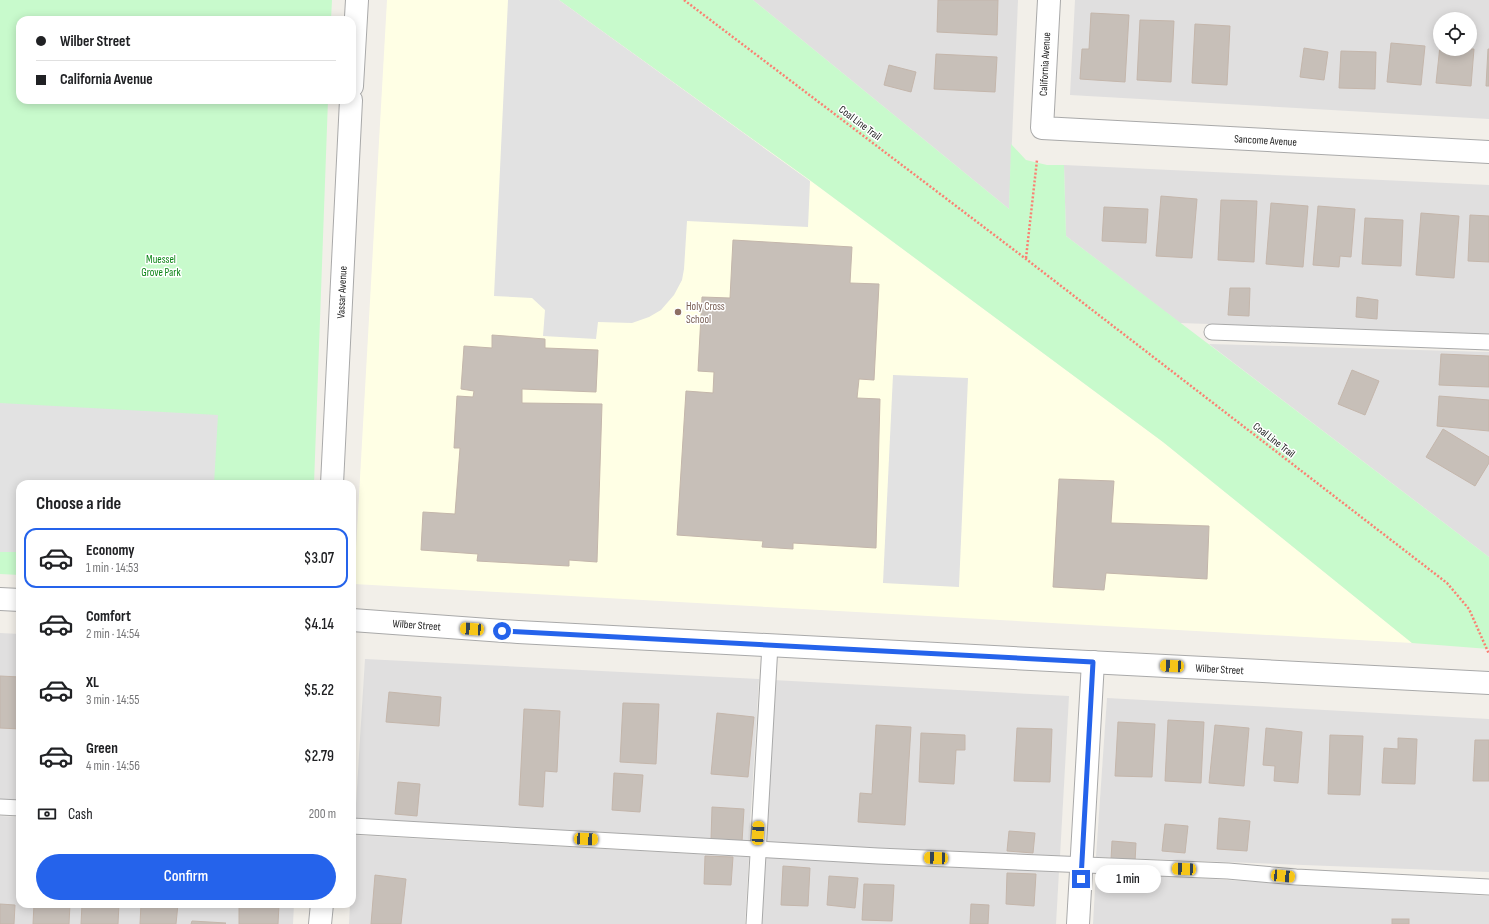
<!DOCTYPE html>
<meta charset="utf-8">
<style>
body{margin:0;font-family:"Sofia Sans Condensed",sans-serif;background:#f2f2f2;color:#202124;height:100vh;display:flex;flex-direction:column;font-size:15px;white-space:nowrap}
*{box-sizing:border-box;margin:0}
p{font-size:13px;color:#757577}
.icon{flex:none;width:22px;height:22px;fill:none;stroke:currentColor;stroke-width:2;stroke-linecap:round;stroke-linejoin:round}
.map{position:relative;flex:1;overflow:hidden}
.details{position:absolute;left:16px;top:480px;width:340px;height:428px;display:flex;flex-direction:column;background:#fff;border-radius:12px;box-shadow:0 2px 10px #0003}
.details>*{flex:none}
.banner{position:absolute;left:16px;top:16px;width:340px;height:88px;border-radius:12px;box-shadow:0 2px 10px #0003;display:grid;align-content:center;height:88px;padding:0 20px;background:#fff}
.tools{position:absolute;left:1433px;top:12px;display:grid;gap:8px}
.tools a{display:grid;place-items:center;width:44px;height:44px;border-radius:50%;background:#fff;box-shadow:0 2px 10px #0003;font-size:20px}
.end{position:absolute;width:18px;height:18px;margin:-9px;border:5px solid #2563eb;background:#fff;box-shadow:0 0 0 2px #fff}
.from{border-radius:50%}
.bubble{position:absolute;height:28px;border-radius:14px;background:#fff;box-shadow:0 2px 10px #0003;font-size:13px;font-weight:600;line-height:28px;text-align:center}
.car{position:absolute;width:12px;height:24px;margin:-12px -6px;border-radius:5px;box-shadow:0 0 3px 1px #0007;background:linear-gradient(#f5c518 24%,#345 0 40%,#f5c518 0 76%,#345 0 86%,#f5c518 0)}
.banner b{display:flex;align-items:center;gap:14px;height:38px;font-size:15px}
.banner b+b{border-top:1px solid #e0e0e0}
.banner i{width:10px;height:10px;background:#202124}
ul{padding:0;list-style:none}
li{display:flex;align-items:center;gap:12px;height:60px;margin:0 8px 6px;padding:0 12px;border:2px solid transparent;border-radius:12px}
li div{flex:1}
li b{display:block;font-size:15px}
li em{font-style:normal;font-weight:600}
li.selected{border-color:#2563eb}
li>.icon{width:36px;height:36px;stroke-width:1.5}
h2{padding:0 20px;font-size:18px;line-height:48px}
.pay{display:flex;align-items:center;gap:10px;height:44px;padding:0 20px;font-size:15px}
.pay p{margin-inline-start:auto}
.action{display:flex;gap:8px;margin-top:auto;padding:8px 20px}
.action a{flex:1;height:46px;border-radius:24px;background:#2563eb;color:#fff;font-size:16px;font-weight:600;line-height:46px;text-align:center}
.map>svg:first-child{display:block}
</style>
<div class="map">
<svg width="1489" height="924" viewBox="0 0 1489 924">
<rect width="100%" height="100%" fill="#f2efe9"/>
<g fill="#e0dfdf" fill-rule="evenodd">
<polygon points="753,0 1018,0 1009,209"/>
<path d="M1075,0H1489V119L1070,95ZM1440,19H1470V49H1440Z"/>
<polygon points="1064,165 1489,185 1489,334 1180,323 1066,236"/>
<polygon points="1209,344 1489,352 1489,557"/>
<polygon points="0,633 20,634 20,801 0,800"/>
<polygon points="365,659 759,679 749,842 355,820"/>
<polygon points="773,680 1069,696 1060,856 764,843"/>
<polygon points="1107,698 1489,719 1489,872 1096,857"/>
<polygon points="0,816 20,817 20,904 294,904 293,924 0,924"/>
<polygon points="354,835 749,857 745,924 349,924 350,904 352,904"/>
<polygon points="765,857 1059,871 1056,924 761,924"/>
<polygon points="1096,872 1489,896 1489,924 1093,924"/>
</g>
<polygon fill="#ffffe5" points="387,0 559,0 811,181 1163,442 1412,643 354,584"/>
<g fill="#c8facc">
<polygon points="0,0 332,0 331,20 20,20 20,100 328,100 314,484 20,484 20,575 0,574"/>
<polygon points="559,0 753,0 1009,209 1011,144 1026,160 1047,165 1064,165 1066,236 1489,557 1489,649 1412,643 1163,442 811,181"/>
</g>
<g fill="#e2e2e2">
<polygon points="508,0 559,0 810,181 808,227 687,221 684,269 682,280 674,295 661,310 649,317 632,323 598,322 596,339 543,336 545,310 532,298 494,296"/>
<polygon points="893,375 968,378 959,587 883,583"/>
<polygon points="0,403 218,415 214,484 20,484 20,552 0,552"/>
</g>
<g fill="#c7bfb8" stroke="#c4b6ab">
<polygon points="938,0 998,0 997,35 937,32"/>
<polygon points="1091,13 1129,15 1125,82 1080,79 1082,49 1089,49"/>
<polygon points="1140,20 1174,21 1171,82 1137,80"/>
<polygon points="1195,24 1230,26 1227,85 1192,83"/>
<polygon points="1391,43 1425,46 1421,85 1387,82"/>
<polygon points="1440,46 1440,49 1474,49 1471,86 1436,83"/>
<polygon points="1304,48 1328,52 1324,80 1300,77"/>
<polygon points="1488,49 1489,49 1489,86 1486,86"/>
<polygon points="1341,51 1376,52 1375,89 1339,88"/>
<polygon points="936,54 997,57 995,92 934,89"/>
<polygon points="889,65 916,72 911,92 884,85"/>
<polygon points="1161,196 1197,199 1192,258 1156,256"/>
<polygon points="1221,200 1257,201 1254,262 1218,260"/>
<polygon points="1271,203 1308,206 1303,267 1266,264"/>
<polygon points="1318,206 1355,209 1351,257 1340,256 1339,267 1313,265"/>
<polygon points="1104,207 1148,209 1146,243 1102,241"/>
<polygon points="1421,213 1459,216 1454,278 1416,275"/>
<polygon points="1470,215 1489,216 1489,262 1468,261"/>
<polygon points="1365,218 1403,220 1401,266 1362,264"/>
<polygon points="733,240 852,247 850,283 879,284 874,380 859,379 857,398 880,399 876,548 793,543 793,549 762,547 763,541 677,535 686,391 713,393 714,372 698,371 702,297 730,298"/>
<polygon points="1230,288 1250,288 1249,316 1228,315"/>
<polygon points="1357,297 1378,300 1377,319 1356,317"/>
<polygon points="492,335 545,339 545,348 598,350 596,392 522,389 522,403 602,404 597,562 569,560 569,566 477,561 478,554 421,550 423,512 455,514 460,448 454,448 457,396 473,397 474,391 461,389 464,346 492,348"/>
<polygon points="1441,354 1489,356 1489,387 1439,385"/>
<polygon points="1352,370 1379,381 1365,415 1338,404"/>
<polygon points="1439,396 1489,400 1489,431 1437,426"/>
<polygon points="1443,429 1489,457 1489,463 1475,486 1426,457"/>
<polygon points="1059,479 1114,481 1111,523 1209,526 1207,579 1106,573 1104,590 1053,587"/>
<polygon points="0,676 20,677 20,729 0,728"/>
<polygon points="389,692 441,697 439,726 386,722"/>
<polygon points="623,703 659,704 656,764 620,762"/>
<polygon points="524,709 560,711 557,772 545,771 543,807 519,805"/>
<polygon points="717,713 754,717 748,777 711,774"/>
<polygon points="1168,720 1204,722 1201,783 1165,781"/>
<polygon points="1118,722 1155,724 1152,777 1115,776"/>
<polygon points="876,725 911,727 905,825 858,822 860,793 872,794"/>
<polygon points="1215,725 1249,728 1244,786 1209,783"/>
<polygon points="1017,728 1052,729 1050,782 1014,781"/>
<polygon points="1266,728 1302,732 1298,783 1274,781 1275,766 1263,765"/>
<polygon points="921,733 965,735 965,750 956,750 954,784 919,782"/>
<polygon points="1330,735 1363,736 1360,795 1328,794"/>
<polygon points="1398,738 1417,739 1415,784 1382,783 1384,748 1398,749"/>
<polygon points="1475,740 1489,740 1489,781 1473,781"/>
<polygon points="614,773 643,775 640,812 612,810"/>
<polygon points="398,782 420,784 417,816 395,814"/>
<polygon points="712,807 744,809 742,842 711,840"/>
<polygon points="1219,818 1250,821 1247,851 1217,849"/>
<polygon points="1165,824 1188,826 1185,853 1162,851"/>
<polygon points="1009,831 1035,833 1033,853 1007,851"/>
<polygon points="1112,841 1136,843 1135,862 1111,860"/>
<polygon points="705,856 733,857 731,885 704,884"/>
<polygon points="783,866 810,868 808,906 781,905"/>
<polygon points="1007,873 1036,874 1034,906 1006,904"/>
<polygon points="375,875 406,879 401,924 371,924"/>
<polygon points="829,876 858,878 855,908 827,905"/>
<polygon points="864,884 894,885 892,921 862,920"/>
<polygon points="0,904 15,905 14,924 0,924"/>
<polygon points="34,904 70,904 69,924 33,924"/>
<polygon points="82,904 119,904 118,924 81,924"/>
<polygon points="141,904 178,904 176,924 140,924"/>
<polygon points="239,904 279,905 278,924 239,924"/>
<polygon points="971,904 989,905 988,924 970,924"/>
<rect x="1392" y="919" width="17" height="5"/>
<polygon points="192,921 226,923 225,924 191,924"/>
</g>
<g fill="none" stroke-linecap="round" stroke-linejoin="round">
<g stroke="#a9a9a9" stroke-width="17">
<g id="service">
<polyline points="1212,332 1489,342"/>
<polyline points="0,807 20,808"/>
<polyline points="352,826 878,856 1228,871 1296,877 1489,887"/>
<polyline points="754,924 770,645"/>
</g>
</g>
<g stroke="#a9a9a9" stroke-width="24">
<g id="minor">
<path id="s1" d="M1049,0L1042,128L1489,152"/>
<polyline points="352,86 357,0"/>
<path id="s2" d="M332,484L351,100"/>
<polyline points="320,924 322,904"/>
<polyline points="1078,924 1093,662"/>
</g>
</g>
<g stroke="#a9a9a9" stroke-width="24">
<g id="tertiary">
<polyline points="0,599 20,600"/>
<path id="s3" d="M352,620L518,632L1489,683"/>
</g>
</g>
<g stroke="#fa8072" stroke-width="2.5" stroke-dasharray="2 2" stroke-linecap="butt">
<polyline points="684,0 1026,259 1447,583 1469,609 1489,654"/>
<polyline points="1026,258 1037,160"/>
</g>
<use href="#service" stroke="#fff" stroke-width="15"/>
<use href="#minor" stroke="#fff" stroke-width="22"/>
<use href="#tertiary" stroke="#fff" stroke-width="22"/>
</g>
<g fill="none" stroke-linecap="round" stroke-linejoin="round">
<polyline stroke="#2563eb" stroke-width="5" points="502,631 1093,662 1081,879"/>
</g>
<circle fill="#8d6e63" stroke="#fff" stroke-width="1.5" cx="678" cy="312" r="4"/>
<g text-anchor="middle" dominant-baseline="central" stroke-width="3" stroke-linejoin="round" paint-order="stroke">
<g font-size="11" fill="#222" stroke="#fff">
<text transform="translate(1045 64) rotate(-87)">California Avenue</text>
<text transform="translate(860 123) rotate(37)">Coal Line Trail</text>
<text stroke="none"><textPath href="#s1" startOffset="352">Sancome Avenue</textPath></text>
<text stroke="none"><textPath href="#s2" startOffset="192">Vassar Avenue</textPath></text>
<text transform="translate(1274 440) rotate(38)">Coal Line Trail</text>
<text stroke="none"><textPath href="#s3" startOffset="65">Wilber Street</textPath></text>
<text stroke="none"><textPath href="#s3" startOffset="869">Wilber Street</textPath></text>
</g>
<g font-size="11" fill="#0c8416" stroke="#fff">
<text x="161" y="259">Muessel<tspan x="161" dy="13">Grove Park</tspan></text>
</g>
<g font-size="11" fill="#785e54" stroke="#fff" text-anchor="start">
<text x="686" y="306">Holy Cross<tspan x="686" dy="13">School</tspan></text>
</g>
</g>
</svg>
<div class="tools">
<a><svg class="icon" aria-label="locate" viewBox="0 0 24 24"><circle cx="12" cy="12" r="6"/><path d="M12 2v4M12 18v4M2 12h4M18 12h4"/></svg></a>
</div>
<i class="end from" style="left:502px;top:631px"></i>
<i class="end" style="left:1081px;top:879px"></i>
<div class="bubble" style="left:1095px;top:865px;width:66px">1 min</div>
<i class="car" style="left:472px;top:629px;rotate:274deg"></i>
<i class="car" style="left:1172px;top:666px;rotate:273deg"></i>
<i class="car" style="left:758px;top:833px;rotate:3deg"></i>
<i class="car" style="left:586px;top:839px;rotate:93deg"></i>
<i class="car" style="left:936px;top:858px;rotate:272deg"></i>
<i class="car" style="left:1184px;top:869px;rotate:272deg"></i>
<i class="car" style="left:1283px;top:876px;rotate:95deg"></i>
<div class="banner">
<b><i class="from"></i>Wilber Street</b>
<b><i></i>California Avenue</b>
</div>
<section class="details">
<h2>Choose a ride</h2>
<ul>
<li class="selected"><svg class="icon" aria-label="car" viewBox="0 0 24 24"><path d="M5 17H2v-5l4-1 3-4h7l3 4 3 1v5h-3M9 17h6M6 11h13"/><circle cx="7" cy="17" r="2"/><circle cx="17" cy="17" r="2"/></svg><div><b>Economy</b><p>1 min · 14:53</p></div><em>$3.07</em></li>
<li><svg class="icon" aria-label="car" viewBox="0 0 24 24"><path d="M5 17H2v-5l4-1 3-4h7l3 4 3 1v5h-3M9 17h6M6 11h13"/><circle cx="7" cy="17" r="2"/><circle cx="17" cy="17" r="2"/></svg><div><b>Comfort</b><p>2 min · 14:54</p></div><em>$4.14</em></li>
<li><svg class="icon" aria-label="car" viewBox="0 0 24 24"><path d="M5 17H2v-5l4-1 3-4h7l3 4 3 1v5h-3M9 17h6M6 11h13"/><circle cx="7" cy="17" r="2"/><circle cx="17" cy="17" r="2"/></svg><div><b>XL</b><p>3 min · 14:55</p></div><em>$5.22</em></li>
<li><svg class="icon" aria-label="car" viewBox="0 0 24 24"><path d="M5 17H2v-5l4-1 3-4h7l3 4 3 1v5h-3M9 17h6M6 11h13"/><circle cx="7" cy="17" r="2"/><circle cx="17" cy="17" r="2"/></svg><div><b>Green</b><p>4 min · 14:56</p></div><em>$2.79</em></li>
</ul>
<div class="pay"><svg class="icon" aria-label="cash" viewBox="0 0 24 24"><path d="M3 7h18v10H3z"/><circle cx="12" cy="12" r="2"/></svg>Cash<p>200 m</p></div>
<div class="action"><a>Confirm</a></div>
</section>
</div>
